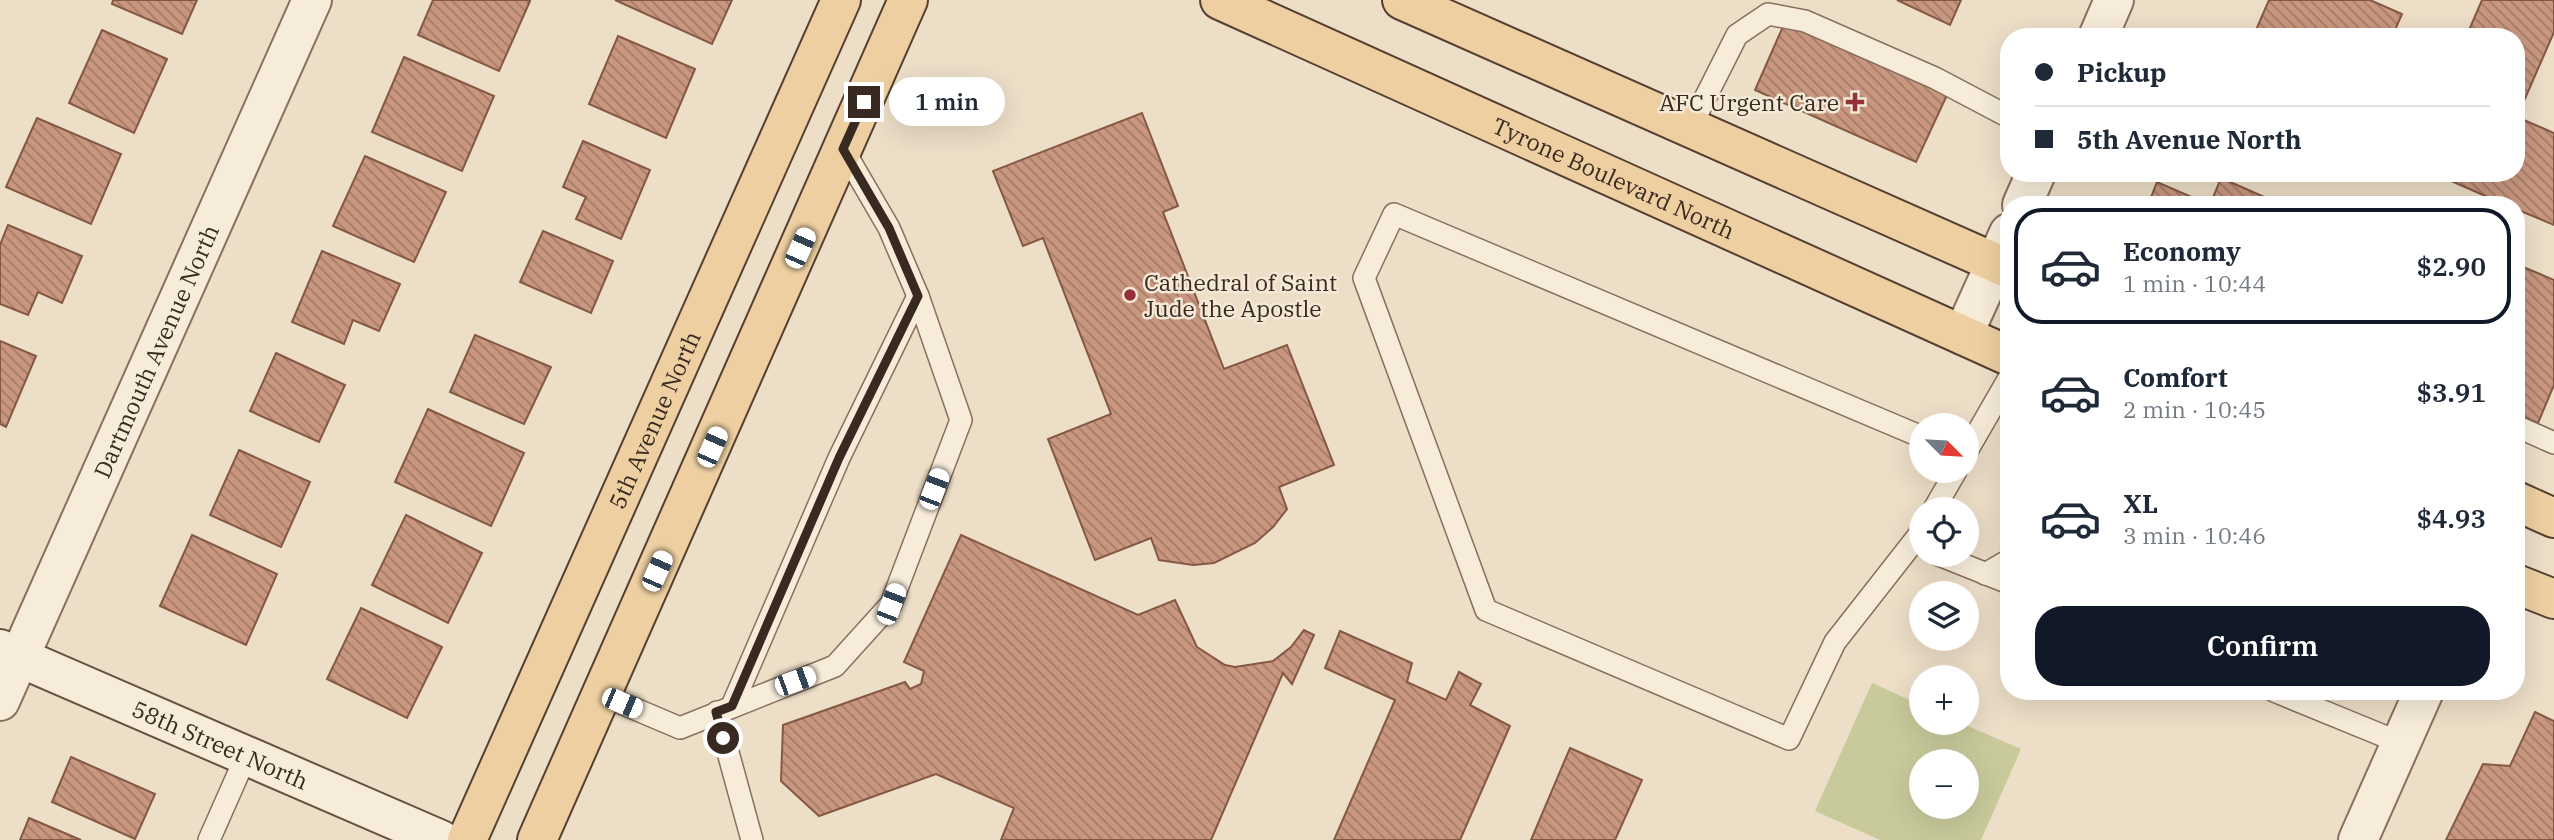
<!DOCTYPE html>
<meta charset="utf-8">
<style>
body{margin:0;font-family:"IBM Plex Serif",serif;background:#f6f6f7;color:#1f2937;height:100vh;display:flex;flex-direction:column;font-size:26px;white-space:nowrap}
*{box-sizing:border-box;margin:0}
p{font-size:23px;color:#747a83}
.icon{flex:none;width:38px;height:38px;fill:none;stroke:currentColor;stroke-width:2;stroke-linecap:round;stroke-linejoin:round}
.map{position:relative;flex:1;overflow:hidden}
.panel{position:absolute;left:2000px;top:196px;width:525px;height:504px;display:flex;flex-direction:column;background:#fff;border-radius:28px;box-shadow:0 7px 28px #0002}
.panel>*{flex:none}
.top-card{position:absolute;left:2000px;top:28px;width:525px;height:154px;border-radius:28px;box-shadow:0 7px 28px #0002;display:grid;align-content:center;height:154px;padding:0 35px;background:#fff}
.needle{width:46px;rotate:114deg}
.fabs{position:absolute;left:1909px;top:413px;display:grid;gap:14px}
.fabs a{display:grid;place-items:center;width:70px;height:70px;border-radius:50%;background:#fff;box-shadow:0 7px 28px #0002;font-size:35px}
.end{position:absolute;width:32px;height:32px;margin:-16px;border:9px solid #382a20;background:#fff;box-shadow:0 0 0 4px #fff}
.from{border-radius:50%}
.bubble{position:absolute;height:49px;border-radius:24px;background:#fff;box-shadow:0 7px 28px #0002;font-size:23px;font-weight:600;line-height:49px;text-align:center}
.car{position:absolute;width:21px;height:42px;margin:-21px -10px;border-radius:9px;box-shadow:0 0 5px 2px #0007;background:linear-gradient(#fff 24%,#345 0 40%,#fff 0 76%,#345 0 86%,#fff 0)}
.top-card b{display:flex;align-items:center;gap:24px;height:66px;font-size:26px}
.top-card b+b{border-top:2px solid #e0e1e3}
.top-card i{width:18px;height:18px;background:#1f2937}
ul{padding:12px 0 0;list-style:none}
li{display:flex;align-items:center;gap:21px;height:116px;margin:0 14px 10px;padding:0 21px;border:4px solid transparent;border-radius:28px}
li div{flex:1}
li b{display:block;font-size:26px}
li em{font-style:normal;font-weight:600}
li.current{border-color:#111827}
li>.icon{width:63px;height:63px;stroke-width:1.5}
.cta{display:flex;gap:14px;margin-top:auto;padding:14px 35px}
.cta a{flex:1;height:80px;border-radius:28px;background:#111827;color:#fff;font-size:28px;font-weight:600;line-height:80px;text-align:center}
.map>svg:first-child{display:block}
</style>
<div class="map">
<svg width="2554" height="840" viewBox="0 0 2554 840">
<defs>
<pattern id="building-back-hatch" width="6" height="6" patternUnits="userSpaceOnUse" patternTransform="scale(1.75)"><rect width="6" height="6" fill="#c9977f"/><path d="M-1 5l2 2M0 0l6 6M5-1l2 2" fill="none" stroke="#a47b68"/></pattern>
</defs>
<rect width="100%" height="100%" fill="#ecdec7"/>
<path fill="#c9ca9b" fill-rule="evenodd" d="M1872,683L1921,705L1922,723H1961L2021,749L1981,840H1880L1815,811ZM1922,761H1967V807H1922Z"/>
<g fill="url(#building-back-hatch)" stroke="#855844" stroke-width="2">
<polygon points="113,0 197,0 182,34 112,4"/>
<polygon points="433,0 527,0 530,1 499,71 418,35"/>
<polygon points="615,0 732,0 712,44"/>
<polygon points="1897,0 1961,0 1950,25"/>
<polygon points="2269,0 2370,0 2402,14 2392,37 2272,37 2256,30"/>
<polygon points="2482,0 2554,0 2554,32 2517,117 2554,133 2554,225 2516,209 2516,205 2506,205 2433,173 2516,173 2516,37 2466,37"/>
<polygon points="1785,22 1947,95 1916,162 1755,90"/>
<polygon points="102,30 167,59 134,133 69,103"/>
<polygon points="618,36 695,69 666,138 589,104"/>
<polygon points="404,57 494,96 462,171 372,132"/>
<polygon points="1142,113 1178,206 1163,212 1224,369 1287,345 1334,465 1279,487 1287,509 1273,527 1255,543 1214,563 1193,565 1159,560 1151,538 1095,560 1048,439 1111,414 1043,238 1023,246 993,171"/>
<polygon points="37,118 121,154 91,224 6,187"/>
<polygon points="583,141 650,170 621,239 576,219 586,197 563,187"/>
<polygon points="365,156 446,192 414,262 333,226"/>
<polygon points="2221,178 2276,202 2275,205 2148,205 2157,182 2210,205"/>
<polygon points="8,225 82,256 62,303 38,292 28,315 0,304 0,245"/>
<polygon points="543,231 613,261 591,313 520,282"/>
<polygon points="322,251 400,284 379,331 353,320 344,344 292,322"/>
<polygon points="2516,264 2554,280 2554,385 2538,423 2516,414"/>
<polygon points="475,335 551,367 524,424 450,392"/>
<polygon points="0,341 36,356 6,427 0,424"/>
<polygon points="276,353 345,385 319,442 250,411"/>
<polygon points="428,409 524,453 491,526 395,482"/>
<polygon points="239,450 310,482 281,547 210,515"/>
<polygon points="406,515 482,553 448,623 372,585"/>
<polygon points="192,535 277,574 246,645 160,606"/>
<polygon points="961,535 1138,615 1175,600 1197,647 1225,665 1235,667 1273,661 1291,647 1304,630 1314,635 1292,684 1283,673 1211,840 1001,840 1014,808 936,774 819,816 781,781 783,725 905,682 910,689 921,684 924,671 904,662"/>
<polygon points="361,608 442,647 407,718 327,679"/>
<polygon points="1340,631 1412,663 1407,682 1446,700 1459,672 1481,684 1470,705 1510,726 1460,840 1334,840 1395,700 1325,668"/>
<polygon points="2535,712 2554,721 2554,840 2446,840 2483,764 2510,766"/>
<polygon points="1570,748 1642,780 1615,840 1531,840"/>
<polygon points="71,757 155,794 135,839 52,802"/>
<polygon points="29,818 81,840 20,840"/>
</g>
<g fill="none" stroke-linecap="round" stroke-linejoin="round">
<g stroke="#87705d" stroke-width="24">
<g id="lane">
<polyline points="1690,128 1737,35 1768,14 1805,21 1935,78 2009,117"/>
<polyline points="2516,426 2554,443"/>
<polyline points="1922,437 1394,214 1364,278 1486,610 1789,739 1835,642 1922,531"/>
<polyline points="1967,451 2009,378"/>
<polyline points="1934,509 1956,471"/>
<polyline points="1939,555 2009,583"/>
<polyline points="1985,574 2009,560"/>
<polyline points="2274,691 2401,743"/>
<polyline points="602,695 680,728 835,666 891,604 961,420 918,296 889,228 843,149"/>
<polyline points="732,706 839,458 918,296"/>
<polyline points="717,712 752,840"/>
<polyline points="209,840 247,754"/>
</g>
</g>
<g stroke="#87705d" stroke-width="42">
<g id="street">
<polyline points="2098,37 2114,0"/>
<polyline points="2022,205 2036,173"/>
<polyline points="1963,335 2009,233"/>
<path id="s1" d="M0,701L312,0"/>
<polyline points="2358,840 2424,691"/>
</g>
</g>
<g stroke="#695140" stroke-width="42">
<g id="secondary">
<path id="s2" d="M0,649L441,840"/>
</g>
</g>
<g stroke="#563f31" stroke-width="42">
<g id="primary">
<path id="s3" d="M1220,0L2009,356"/>
<polyline points="1402,0 2009,269"/>
<polyline points="2516,501 2554,518"/>
<polyline points="2516,584 2554,599"/>
<path id="s4" d="M467,840L841,0"/>
<polyline points="537,840 908,0"/>
</g>
</g>
<use href="#lane" stroke="#f7ecda" stroke-width="21"/>
<use href="#street" stroke="#f7ecda" stroke-width="38"/>
<use href="#secondary" stroke="#f7ecda" stroke-width="38"/>
<use href="#primary" stroke="#edcfa1" stroke-width="38"/>
</g>
<g fill="none" stroke-linecap="round" stroke-linejoin="round">
<polyline stroke="#382a20" stroke-width="9" points="723,738 716,712 732,706 839,458 918,296 889,228 843,149 864,102"/>
</g>
<g fill="#943039" stroke="#f4e9d6" stroke-width="2.5">
<path d="M1851.5 91.5h7v7h7v7h-7v7h-7v-7h-7v-7h7z"/>
<circle cx="1130" cy="295" r="7"/>
</g>
<g text-anchor="middle" dominant-baseline="central" stroke-width="5" stroke-linejoin="round" paint-order="stroke">
<g font-size="23" fill="#382a20" stroke="#f4e9d6" text-anchor="end">
<text x="1839" y="102">AFC Urgent Care</text>
<text x="1144" y="282" text-anchor="start">Cathedral of Saint<tspan x="1144" dy="26">Jude the Apostle</tspan></text>
</g>
<g font-size="23" fill="#382a20" stroke="#f4e9d6">
<text stroke="none"><textPath href="#s3" startOffset="432">Tyrone Boulevard North</textPath></text>
<text stroke="none"><textPath href="#s1" startOffset="383">Dartmouth Avenue North</textPath></text>
<text stroke="none"><textPath href="#s4" startOffset="460">5th Avenue North</textPath></text>
<text stroke="none"><textPath href="#s2" startOffset="240">58th Street North</textPath></text>
</g>
</g>
</svg>
<div class="fabs">
<a><svg class="needle" viewBox="-14 -14 28 28"><path d="M0-13l5 13h-10z" fill="#e53935"/><path d="M0 13l5-13h-10z" fill="#747a83"/></svg></a>
<a><svg class="icon" aria-label="locate" viewBox="0 0 24 24"><circle cx="12" cy="12" r="6"/><path d="M12 2v4M12 18v4M2 12h4M18 12h4"/></svg></a>
<a><svg class="icon" aria-label="layers" viewBox="0 0 24 24"><path d="M12 4l9 5-9 5-9-5zM3 14l9 5 9-5"/></svg></a>
<a>+</a>
<a>−</a>
</div>
<i class="end from" style="left:723px;top:738px"></i>
<i class="end" style="left:864px;top:102px"></i>
<div class="bubble" style="left:889px;top:77px;width:116px">1 min</div>
<i class="car" style="left:800px;top:248px;rotate:24deg"></i>
<i class="car" style="left:712px;top:447px;rotate:24deg"></i>
<i class="car" style="left:934px;top:489px;rotate:21deg"></i>
<i class="car" style="left:657px;top:571px;rotate:24deg"></i>
<i class="car" style="left:891px;top:604px;rotate:21deg"></i>
<i class="car" style="left:795px;top:681px;rotate:70deg"></i>
<i class="car" style="left:622px;top:703px;rotate:113deg"></i>
<div class="top-card">
<b><i class="from"></i>Pickup</b>
<b><i></i>5th Avenue North</b>
</div>
<section class="panel">
<ul>
<li class="current"><svg class="icon" aria-label="car" viewBox="0 0 24 24"><path d="M5 17H2v-5l4-1 3-4h7l3 4 3 1v5h-3M9 17h6M6 11h13"/><circle cx="7" cy="17" r="2"/><circle cx="17" cy="17" r="2"/></svg><div><b>Economy</b><p>1 min · 10:44</p></div><em>$2.90</em></li>
<li><svg class="icon" aria-label="car" viewBox="0 0 24 24"><path d="M5 17H2v-5l4-1 3-4h7l3 4 3 1v5h-3M9 17h6M6 11h13"/><circle cx="7" cy="17" r="2"/><circle cx="17" cy="17" r="2"/></svg><div><b>Comfort</b><p>2 min · 10:45</p></div><em>$3.91</em></li>
<li><svg class="icon" aria-label="car" viewBox="0 0 24 24"><path d="M5 17H2v-5l4-1 3-4h7l3 4 3 1v5h-3M9 17h6M6 11h13"/><circle cx="7" cy="17" r="2"/><circle cx="17" cy="17" r="2"/></svg><div><b>XL</b><p>3 min · 10:46</p></div><em>$4.93</em></li>
</ul>
<div class="cta"><a>Confirm</a></div>
</section>
</div>
